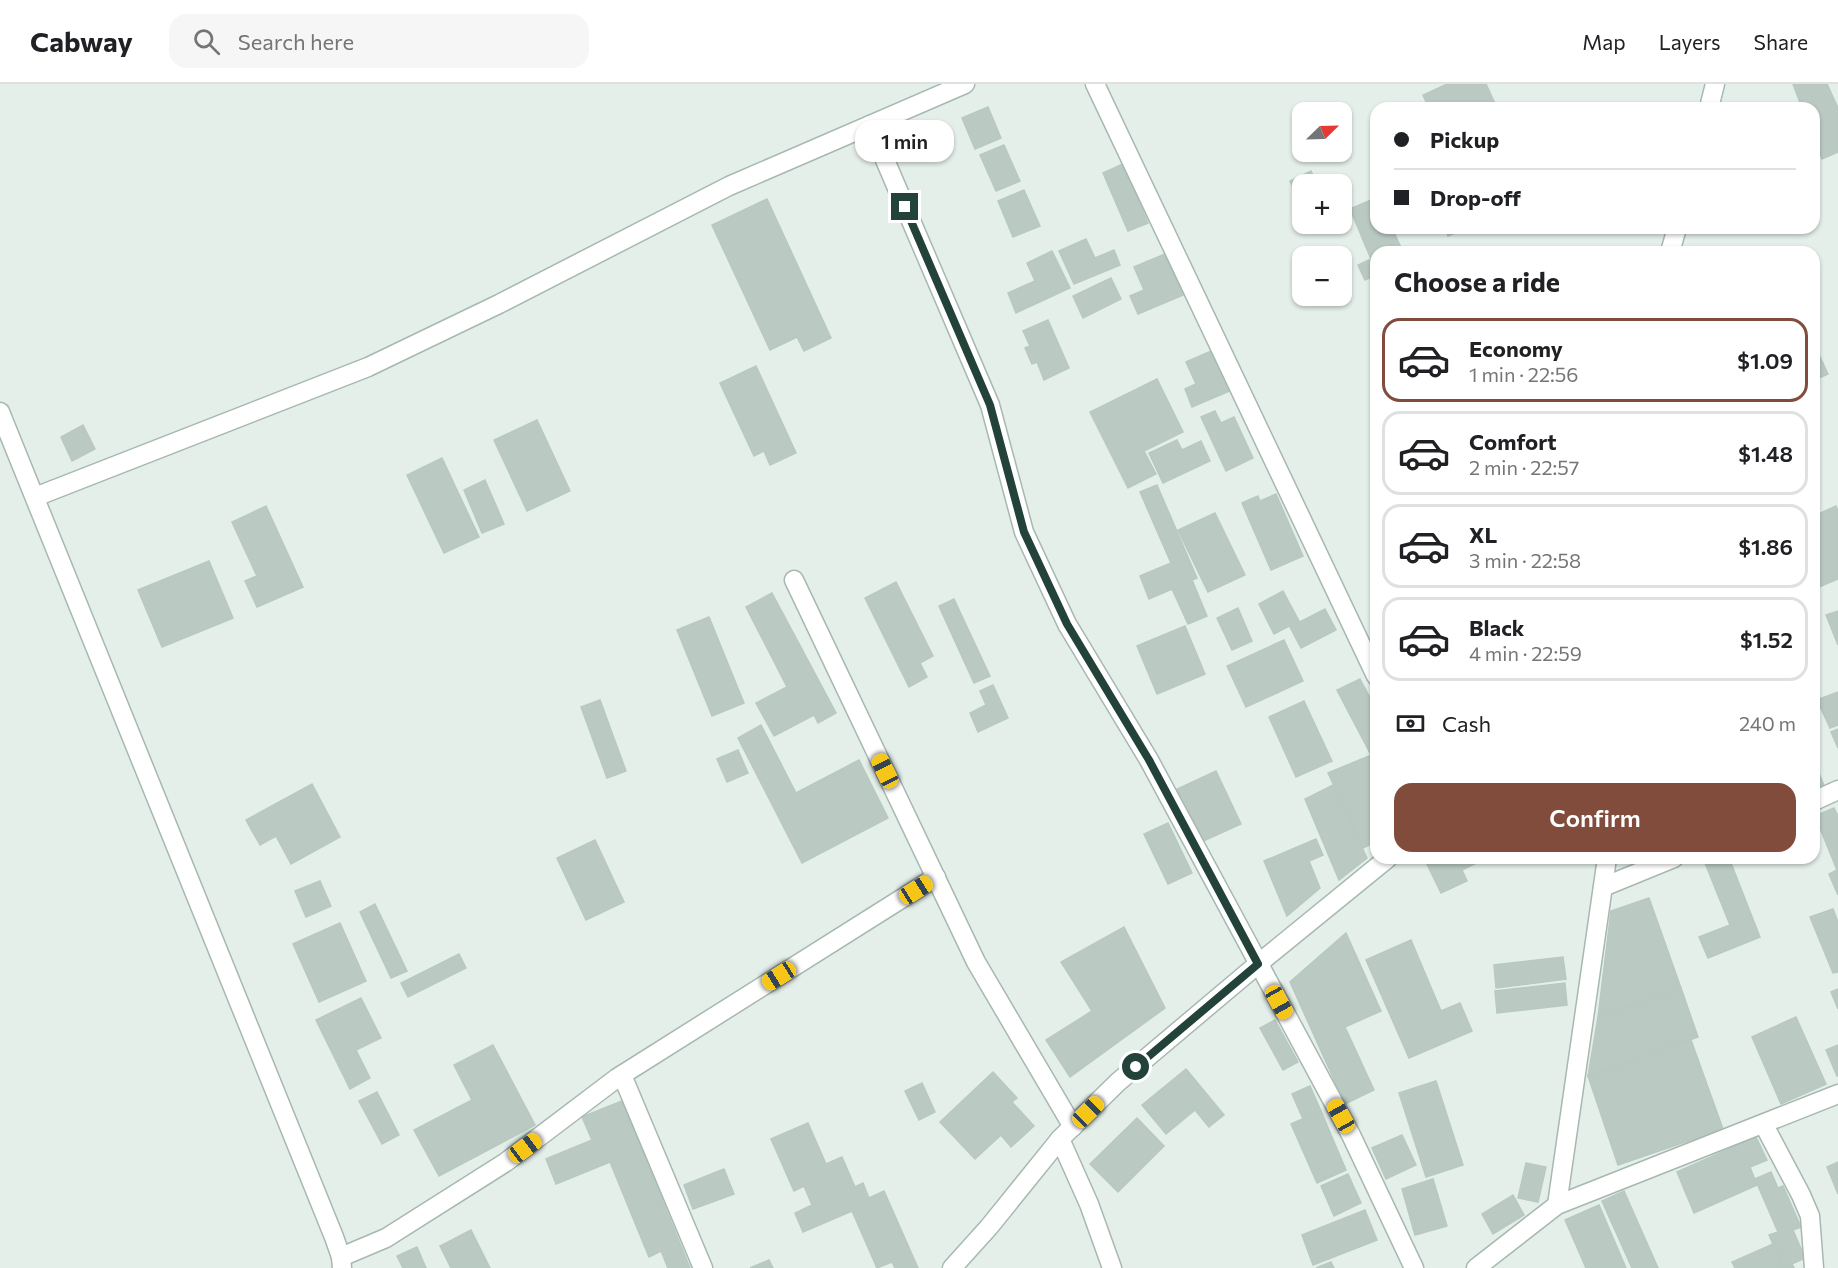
<!DOCTYPE html>
<meta charset="utf-8">
<style>
body{margin:0;font-family:Commissioner,sans-serif;background:#f6f6f6;color:#202124;height:100vh;display:flex;flex-direction:column;font-size:22px;white-space:nowrap}
*{box-sizing:border-box;margin:0}
p{font-size:20px;color:#757577}
.icon{flex:none;width:33px;height:33px;fill:none;stroke:currentColor;stroke-width:2;stroke-linecap:round;stroke-linejoin:round}
.map{position:relative;flex:1;overflow:hidden}
.panel{position:absolute;left:1370px;top:162px;width:450px;height:618px;display:flex;flex-direction:column;background:#fff;border-radius:18px;box-shadow:0 2px 4px #0004}
.panel>*{flex:none}
.banner{position:absolute;left:1370px;top:18px;width:450px;height:132px;border-radius:18px;box-shadow:0 2px 4px #0004;display:grid;align-content:center;height:132px;padding:0 24px;background:#fff}
.needle{width:39px;rotate:67deg}
.controls{position:absolute;left:1292px;top:18px;display:grid;gap:12px}
.controls a{display:grid;place-items:center;width:60px;height:60px;border-radius:12px;background:#fff;box-shadow:0 2px 4px #0004;font-size:30px}
.end{position:absolute;width:27px;height:27px;margin:-14px;border:8px solid #234239;background:#fff;box-shadow:0 0 0 3px #fff}
.from{border-radius:50%}
.bubble{position:absolute;height:42px;border-radius:18px;background:#fff;box-shadow:0 2px 4px #0004;font-size:20px;font-weight:600;line-height:42px;text-align:center}
.car{position:absolute;width:18px;height:36px;margin:-18px -9px;border-radius:8px;box-shadow:0 0 4px 2px #0007;background:linear-gradient(#f5c518 24%,#345 0 40%,#f5c518 0 76%,#345 0 86%,#f5c518 0)}
.banner b{display:flex;align-items:center;gap:21px;height:57px;font-size:22px}
.banner b+b{border-top:2px solid #e0e0e0}
.banner i{width:15px;height:15px;background:#202124}
ul{padding:0;list-style:none}
li{display:flex;align-items:center;gap:18px;height:84px;margin:0 12px 9px;padding:0 12px;border:3px solid #e0e0e0;border-radius:18px}
li div{flex:1}
li b{display:block;font-size:22px}
li em{font-style:normal;font-weight:600}
li.current{border-color:#814c3c}
li>.icon{width:54px;height:54px;stroke-width:1.5}
h2{padding:0 24px;font-size:27px;line-height:72px}
.pay{display:flex;align-items:center;gap:15px;height:66px;padding:0 24px;font-size:22px}
.pay p{margin-inline-start:auto}
.action{display:flex;gap:12px;margin-top:auto;padding:12px 24px}
.action a{flex:1;height:69px;border-radius:18px;background:#814c3c;color:#fff;font-size:24px;font-weight:600;line-height:69px;text-align:center}
header{display:flex;align-items:center;gap:36px;box-sizing:border-box;height:84px;padding:0 30px;background:#fff;border-bottom:2px solid #e0e0e0}
header strong{font-size:28px}
nav{display:flex;gap:33px;margin-inline-start:auto;font-size:21px}
.search{width:420px;height:54px;background:#f6f6f6;display:flex;align-items:center;gap:15px;box-sizing:border-box;padding:0 21px;border-radius:18px;color:#757577;font-size:22px}
.map>svg:first-child{display:block}
</style>
<header>
<strong>Cabway</strong>
<div class="search"><svg class="icon" aria-label="search" viewBox="0 0 24 24"><circle cx="10" cy="10" r="6"/><path d="M15 15l6 6"/></svg>Search here</div>
<nav><a>Map</a><a>Layers</a><a>Share</a></nav>
</header>
<div class="map">
<svg width="1838" height="1184" viewBox="0 0 1838 1184">
<rect width="100%" height="100%" fill="#e5efea"/>
<g fill="#bacac3" stroke="#b7c9c1" stroke-width="1.5">
<polygon points="1447,0 1486,0 1497,24 1429,24 1423,11"/>
<polygon points="1793,0 1827,0 1838,24 1838,68 1822,75 1814,53 1814,24 1802,24"/>
<polygon points="988,23 1001,54 975,65 962,34"/>
<polygon points="1004,61 1020,97 996,107 980,71"/>
<polygon points="1123,80 1148,139 1128,147 1103,89"/>
<polygon points="1311,87 1317,100 1302,100 1302,122 1290,97"/>
<polygon points="1024,106 1040,142 1013,153 998,117"/>
<polygon points="1376,114 1376,144 1392,144 1403,168 1376,168 1376,191 1365,196 1358,181 1371,175 1350,125"/>
<polygon points="767,115 831,254 804,267 797,253 770,266 712,141"/>
<polygon points="1445,144 1467,144 1448,152"/>
<polygon points="1086,155 1095,174 1114,166 1120,181 1074,200 1059,167"/>
<polygon points="1052,167 1070,204 1016,229 1008,209 1035,197 1027,179"/>
<polygon points="1165,170 1183,211 1138,230 1130,212 1144,206 1134,183"/>
<polygon points="1111,194 1121,215 1083,234 1073,212"/>
<polygon points="1048,236 1069,284 1044,296 1037,278 1032,280 1025,264 1030,262 1023,247"/>
<polygon points="1815,262 1828,290 1814,296 1814,263"/>
<polygon points="1216,265 1234,305 1192,323 1185,305 1196,300 1186,278"/>
<polygon points="756,282 796,369 770,381 764,367 754,372 720,299"/>
<polygon points="1157,295 1183,348 1144,367 1156,390 1128,404 1090,328"/>
<polygon points="1215,327 1221,339 1234,333 1253,374 1226,387 1201,333"/>
<polygon points="537,336 570,407 527,427 494,356"/>
<polygon points="83,341 95,365 72,377 61,353"/>
<polygon points="1177,356 1182,366 1201,357 1210,377 1163,399 1149,369"/>
<polygon points="442,374 479,453 444,469 407,391"/>
<polygon points="485,396 504,440 482,449 464,406"/>
<polygon points="1157,401 1197,494 1192,496 1207,532 1188,540 1172,505 1149,515 1140,492 1171,479 1140,408"/>
<polygon points="1276,410 1303,472 1271,486 1242,419 1258,412 1260,417"/>
<polygon points="266,422 303,503 257,523 245,497 257,492 232,438"/>
<polygon points="1836,422 1838,427 1838,495 1814,505 1814,432"/>
<polygon points="1215,429 1245,491 1208,508 1178,446"/>
<polygon points="209,477 233,534 162,563 138,506"/>
<polygon points="896,498 933,572 920,579 927,593 909,603 865,514"/>
<polygon points="1283,507 1299,537 1274,550 1259,520"/>
<polygon points="772,509 836,629 818,639 814,631 774,652 756,619 787,603 746,523"/>
<polygon points="954,515 990,592 974,599 939,522"/>
<polygon points="1238,524 1252,557 1232,566 1217,534"/>
<polygon points="1325,525 1336,546 1301,564 1290,543"/>
<polygon points="1838,527 1838,561 1826,531"/>
<polygon points="709,533 744,619 712,632 677,546"/>
<polygon points="1185,542 1205,590 1157,610 1137,562"/>
<polygon points="1284,556 1303,597 1246,623 1227,582"/>
<polygon points="1360,595 1376,625 1376,666 1370,669 1337,606"/>
<polygon points="993,601 1008,634 978,648 970,629 986,621 980,607"/>
<polygon points="1838,608 1838,641 1830,644 1817,616"/>
<polygon points="600,616 626,687 607,694 581,623"/>
<polygon points="1304,617 1332,677 1296,693 1269,633"/>
<polygon points="761,641 796,709 859,676 888,734 802,779 738,654"/>
<polygon points="1838,645 1838,664 1831,648"/>
<polygon points="738,666 748,689 727,698 717,675"/>
<polygon points="1376,669 1376,758 1363,764 1328,689"/>
<polygon points="1814,676 1824,702 1814,707"/>
<polygon points="1216,687 1241,740 1199,759 1175,706"/>
<polygon points="312,700 340,753 291,780 276,752 260,761 246,736"/>
<polygon points="1333,701 1367,774 1339,796 1305,715"/>
<polygon points="1834,724 1838,732 1838,811 1829,790 1837,786 1815,732"/>
<polygon points="1168,739 1192,789 1168,800 1144,750"/>
<polygon points="1316,755 1323,771 1309,777 1320,804 1287,832 1264,777"/>
<polygon points="595,756 624,818 586,836 557,774"/>
<polygon points="1431,774 1486,774 1462,786 1467,797 1441,809 1426,778"/>
<polygon points="1703,774 1729,774 1760,853 1708,874 1699,853 1730,841"/>
<polygon points="320,797 331,822 306,833 295,807"/>
<polygon points="1649,814 1681,904 1598,933 1611,827"/>
<polygon points="375,820 407,887 391,894 360,828"/>
<polygon points="1833,825 1838,838 1838,888 1833,889 1810,833"/>
<polygon points="340,839 366,897 319,918 293,860"/>
<polygon points="1124,843 1165,924 1070,993 1046,956 1092,927 1061,878"/>
<polygon points="1346,849 1381,927 1345,943 1374,1006 1345,1020 1290,898"/>
<polygon points="1411,856 1441,927 1460,919 1472,947 1409,974 1366,876"/>
<polygon points="459,870 466,884 408,913 401,899"/>
<polygon points="1563,873 1566,895 1496,904 1494,881"/>
<polygon points="1565,899 1567,921 1497,929 1495,907"/>
<polygon points="1681,904 1698,953 1588,992 1598,933"/>
<polygon points="1838,905 1838,925 1831,908"/>
<polygon points="361,914 381,954 356,966 370,994 350,1005 316,936"/>
<polygon points="1796,933 1826,1000 1781,1020 1752,953"/>
<polygon points="1275,936 1298,978 1283,986 1260,944"/>
<polygon points="1691,956 1723,1045 1618,1081 1588,992"/>
<polygon points="493,961 535,1041 439,1092 414,1046 472,1016 454,981"/>
<polygon points="1838,961 1838,992 1837,992 1826,966"/>
<polygon points="1186,985 1224,1031 1209,1043 1195,1026 1166,1050 1142,1021"/>
<polygon points="993,988 1017,1014 1012,1018 1034,1042 1011,1063 1001,1051 975,1075 940,1038"/>
<polygon points="1436,997 1463,1081 1426,1093 1399,1009"/>
<polygon points="922,999 935,1028 919,1036 905,1007"/>
<polygon points="1310,1002 1321,1027 1303,1035 1292,1010"/>
<polygon points="377,1008 399,1051 382,1060 359,1017"/>
<polygon points="622,1017 690,1184 668,1184 661,1167 649,1173 610,1078 556,1100 546,1075 592,1056 582,1033"/>
<polygon points="1321,1027 1346,1086 1317,1099 1291,1040"/>
<polygon points="1137,1034 1164,1062 1118,1108 1090,1080"/>
<polygon points="808,1039 826,1080 842,1073 855,1103 863,1099 869,1114 884,1107 918,1184 895,1184 892,1178 877,1184 852,1127 803,1148 795,1129 812,1121 804,1102 794,1107 771,1055"/>
<polygon points="1402,1051 1416,1081 1386,1095 1372,1064"/>
<polygon points="1756,1053 1767,1076 1750,1083 1757,1101 1694,1129 1677,1088"/>
<polygon points="1838,1078 1838,1110 1827,1083"/>
<polygon points="1526,1079 1546,1083 1538,1118 1518,1114"/>
<polygon points="724,1085 734,1110 693,1125 684,1101"/>
<polygon points="1771,1088 1778,1104 1783,1102 1801,1143 1793,1146 1805,1174 1783,1184 1769,1151 1778,1148 1755,1095"/>
<polygon points="1348,1090 1361,1119 1334,1132 1321,1102"/>
<polygon points="1433,1095 1447,1142 1415,1151 1402,1105"/>
<polygon points="1624,1107 1658,1184 1632,1184 1602,1117"/>
<polygon points="1513,1111 1524,1131 1493,1150 1482,1130"/>
<polygon points="1599,1121 1626,1184 1586,1184 1565,1136"/>
<polygon points="1365,1126 1377,1156 1313,1181 1302,1151"/>
<polygon points="471,1146 490,1184 451,1184 440,1162"/>
<polygon points="1773,1160 1783,1184 1792,1180 1794,1184 1735,1184 1732,1178"/>
<polygon points="417,1163 426,1184 403,1184 397,1172"/>
<polygon points="769,1176 773,1184 750,1184"/>
<polygon points="1331,1178 1334,1184 1316,1184"/>
</g>
<g fill="none" stroke-linecap="round" stroke-linejoin="round">
<g stroke="#a7b8b1" stroke-width="21">
<g id="minor">
<polyline points="1095,0 1376,592"/>
<polyline points="1709,24 1715,0"/>
<polyline points="870,41 990,321 1024,448 1067,540 1149,676 1351,1051 1414,1184"/>
<polyline points="1670,168 1677,144"/>
<polyline points="0,328 334,1153 341,1173 342,1184"/>
<polyline points="35,413 368,283 499,220 729,102 965,0"/>
<polyline points="794,496 976,878 1073,1043"/>
<polyline points="1814,717 1838,706"/>
<polyline points="1603,803 1674,774"/>
<polyline points="622,991 703,1184"/>
<polyline points="1764,1041 1801,1111 1810,1132 1814,1184"/>
<polyline points="1060,1055 1089,1120 1112,1184"/>
<polyline points="1557,1121 1607,774"/>
<polyline points="341,1173 386,1154 506,1078 617,994 936,793"/>
<polyline points="952,1184 989,1143 1060,1055 1118,998 1258,880 1388,774"/>
<polyline points="1476,1184 1557,1121 1838,1010"/>
</g>
</g>
<use href="#minor" stroke="#fff" stroke-width="18"/>
</g>
<g fill="none" stroke-linecap="round" stroke-linejoin="round">
<polyline stroke="#234239" stroke-width="8" points="905,123 990,321 1024,448 1067,540 1149,676 1258,880 1136,983"/>
</g>
</svg>
<div class="controls">
<a><svg class="needle" viewBox="-14 -14 28 28"><path d="M0-13l5 13h-10z" fill="#e53935"/><path d="M0 13l5-13h-10z" fill="#757577"/></svg></a>
<a>+</a>
<a>−</a>
</div>
<i class="end from" style="left:1136px;top:983px"></i>
<i class="end" style="left:905px;top:123px"></i>
<div class="bubble" style="left:855px;top:36px;width:99px">1 min</div>
<i class="car" style="left:885px;top:687px;rotate:334deg"></i>
<i class="car" style="left:916px;top:806px;rotate:58deg"></i>
<i class="car" style="left:779px;top:892px;rotate:238deg"></i>
<i class="car" style="left:1279px;top:918px;rotate:151deg"></i>
<i class="car" style="left:1088px;top:1028px;rotate:45deg"></i>
<i class="car" style="left:1341px;top:1032px;rotate:331deg"></i>
<i class="car" style="left:525px;top:1064px;rotate:53deg"></i>
<div class="banner">
<b><i class="from"></i>Pickup</b>
<b><i></i>Drop-off</b>
</div>
<section class="panel">
<h2>Choose a ride</h2>
<ul>
<li class="current"><svg class="icon" aria-label="car" viewBox="0 0 24 24"><path d="M5 17H2v-5l4-1 3-4h7l3 4 3 1v5h-3M9 17h6M6 11h13"/><circle cx="7" cy="17" r="2"/><circle cx="17" cy="17" r="2"/></svg><div><b>Economy</b><p>1 min · 22:56</p></div><em>$1.09</em></li>
<li><svg class="icon" aria-label="car" viewBox="0 0 24 24"><path d="M5 17H2v-5l4-1 3-4h7l3 4 3 1v5h-3M9 17h6M6 11h13"/><circle cx="7" cy="17" r="2"/><circle cx="17" cy="17" r="2"/></svg><div><b>Comfort</b><p>2 min · 22:57</p></div><em>$1.48</em></li>
<li><svg class="icon" aria-label="car" viewBox="0 0 24 24"><path d="M5 17H2v-5l4-1 3-4h7l3 4 3 1v5h-3M9 17h6M6 11h13"/><circle cx="7" cy="17" r="2"/><circle cx="17" cy="17" r="2"/></svg><div><b>XL</b><p>3 min · 22:58</p></div><em>$1.86</em></li>
<li><svg class="icon" aria-label="car" viewBox="0 0 24 24"><path d="M5 17H2v-5l4-1 3-4h7l3 4 3 1v5h-3M9 17h6M6 11h13"/><circle cx="7" cy="17" r="2"/><circle cx="17" cy="17" r="2"/></svg><div><b>Black</b><p>4 min · 22:59</p></div><em>$1.52</em></li>
</ul>
<div class="pay"><svg class="icon" aria-label="cash" viewBox="0 0 24 24"><path d="M3 7h18v10H3z"/><circle cx="12" cy="12" r="2"/></svg>Cash<p>240 m</p></div>
<div class="action"><a>Confirm</a></div>
</section>
</div>
